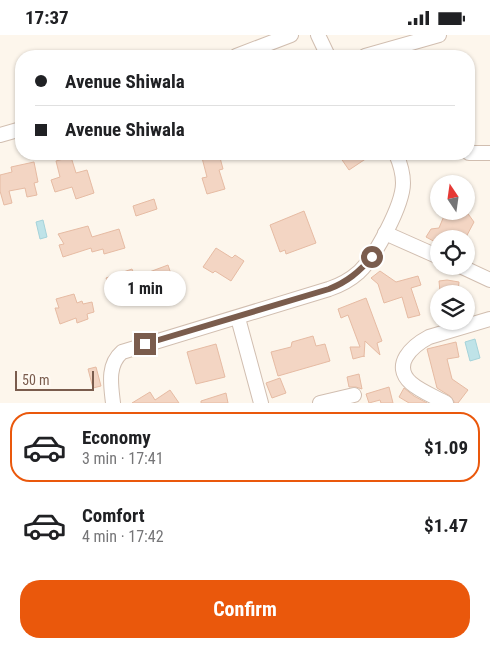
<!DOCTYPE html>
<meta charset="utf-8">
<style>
body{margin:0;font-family:"Roboto Condensed",sans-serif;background:#f6f6f6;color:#202124;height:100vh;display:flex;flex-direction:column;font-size:19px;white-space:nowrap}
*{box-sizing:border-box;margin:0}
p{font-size:16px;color:#757577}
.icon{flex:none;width:28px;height:28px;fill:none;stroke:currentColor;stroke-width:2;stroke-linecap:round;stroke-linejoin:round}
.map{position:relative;height:368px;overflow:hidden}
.details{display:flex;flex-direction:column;background:#fff;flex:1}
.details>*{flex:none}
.guide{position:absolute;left:15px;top:15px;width:460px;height:110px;border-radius:20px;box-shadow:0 1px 4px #0004;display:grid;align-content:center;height:110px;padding:0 20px;background:#fff}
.needle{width:32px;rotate:347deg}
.buttons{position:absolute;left:430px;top:140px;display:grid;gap:10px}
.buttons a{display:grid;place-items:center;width:45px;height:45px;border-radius:50%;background:#fff;box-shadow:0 1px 4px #0004;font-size:25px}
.scale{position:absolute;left:15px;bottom:12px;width:79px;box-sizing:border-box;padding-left:5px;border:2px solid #7a5c4d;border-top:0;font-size:14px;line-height:18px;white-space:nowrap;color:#7a5c4d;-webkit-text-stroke:4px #fffaf3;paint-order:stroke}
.end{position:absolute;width:22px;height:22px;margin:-11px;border:6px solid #7a5c4d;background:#fff;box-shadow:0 0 0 2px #fff}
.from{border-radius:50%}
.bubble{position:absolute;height:35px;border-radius:18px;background:#fff;box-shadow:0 1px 4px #0004;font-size:16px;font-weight:700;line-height:35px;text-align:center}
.guide b{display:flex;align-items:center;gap:18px;height:48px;font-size:19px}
.guide b+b{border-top:1px solid #e0e0e0}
.guide i{width:12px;height:12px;background:#202124}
ul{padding:9px 0 0;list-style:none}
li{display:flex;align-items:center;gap:15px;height:70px;margin:0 10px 8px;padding:0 10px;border:2px solid transparent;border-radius:20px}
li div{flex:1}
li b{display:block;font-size:19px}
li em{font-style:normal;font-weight:700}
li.on{border-color:#ea580c}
li>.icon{width:45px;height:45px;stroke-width:1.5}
.cta{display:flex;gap:10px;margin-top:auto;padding:10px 20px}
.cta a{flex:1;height:58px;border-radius:20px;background:#ea580c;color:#fff;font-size:20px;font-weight:700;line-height:58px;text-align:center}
.status{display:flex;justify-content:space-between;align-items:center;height:35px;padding:0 25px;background:#fff;direction:ltr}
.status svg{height:14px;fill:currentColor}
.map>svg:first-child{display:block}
</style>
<div class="status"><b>17:37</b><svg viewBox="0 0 49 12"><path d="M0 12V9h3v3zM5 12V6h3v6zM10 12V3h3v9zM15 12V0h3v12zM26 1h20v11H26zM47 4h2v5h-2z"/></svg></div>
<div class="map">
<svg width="490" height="368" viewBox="0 0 490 368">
<rect width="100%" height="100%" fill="#fdf6ec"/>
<g fill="#bfe3e8" stroke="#a5d3da">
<polygon points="43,185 47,202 40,204 36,187"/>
<polygon points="475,304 480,323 470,326 465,307"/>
</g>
<g fill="#f3d5c3" stroke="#e6bba3">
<polygon points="201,119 219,119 223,134 219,135 225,154 207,159 202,143 207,142"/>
<polygon points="338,119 373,119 349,135"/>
<polygon points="71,122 76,138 87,135 94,158 76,164 72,152 55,157 51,145 60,142 56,126"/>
<polygon points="34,127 38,147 34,148 37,160 27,162 25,153 9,156 12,168 4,170 0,156 0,140 12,137 11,132"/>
<polygon points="154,164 157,174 136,181 133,171"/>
<polygon points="304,176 316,208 286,219 285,215 280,217 270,190"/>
<polygon points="446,176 466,176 474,187 465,204 439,204 439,209 426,202 431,194 439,193"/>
<polygon points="88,191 92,202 119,194 125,213 104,219 103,214 92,217 91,213 63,222 59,210 64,209 58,199"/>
<polygon points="216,213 232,223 235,220 244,226 231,246 215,236 213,238 203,232"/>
<polygon points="168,230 176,254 153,262 144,239"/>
<polygon points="132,234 136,244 110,253 106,243"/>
<polygon points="380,236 396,247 418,241 421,250 411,253 420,280 408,283 402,262 384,268 378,249 371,243"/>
<polygon points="447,245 459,247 458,258 448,254 440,257 439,246"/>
<polygon points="74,259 77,268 82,266 83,269 92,267 94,277 87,279 88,284 77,288 76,283 60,289 55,273 59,273 56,264"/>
<polygon points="366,263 382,306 377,308 380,320 365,306 364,322 364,321 353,324 350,312 360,312 348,280 341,283 338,274"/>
<polygon points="313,301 316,311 325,309 330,326 278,341 271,317 291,312 292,307"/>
<polygon points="456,307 459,322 447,324 452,344 468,355 458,368 455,368 450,361 437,353 427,314"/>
<polygon points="216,309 225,342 196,349 187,317"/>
<polygon points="96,332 101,351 93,353 88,334"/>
<polygon points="359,339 362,354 356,352 349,352 347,342"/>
<polygon points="280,343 286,358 272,363 266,348"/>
<polygon points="389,352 393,368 381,368 380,365 369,368 366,359"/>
<polygon points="404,353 414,361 427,368 409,368 399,362"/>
<polygon points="170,355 179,368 132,368 150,357 155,365"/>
<polygon points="226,358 228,368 201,368 201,366"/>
</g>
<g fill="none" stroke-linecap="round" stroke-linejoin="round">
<g stroke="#d1beb0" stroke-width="16">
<g id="minor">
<polyline points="318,0 328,21"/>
<polyline points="236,21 291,0"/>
<polyline points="365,21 439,0"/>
<polyline points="0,100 21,94"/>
<polyline points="469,118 490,118"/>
<polyline points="385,198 439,222"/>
<polyline points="460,231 490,245"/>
<polyline points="238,283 261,368"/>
<path d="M113,368C111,350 107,330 122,317L329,254C341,250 350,245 359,237C375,222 403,170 403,148C403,138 400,128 396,119"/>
<polyline points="320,368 354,360"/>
<path d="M446,368C435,362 420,356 411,348C391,330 412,311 429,302L490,284"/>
</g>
</g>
<use href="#minor" stroke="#fff" stroke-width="14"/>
</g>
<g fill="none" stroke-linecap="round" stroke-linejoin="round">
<path stroke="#7a5c4d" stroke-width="6" d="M145,309L329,254C347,247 359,237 372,222"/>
</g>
</svg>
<div class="buttons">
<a><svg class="needle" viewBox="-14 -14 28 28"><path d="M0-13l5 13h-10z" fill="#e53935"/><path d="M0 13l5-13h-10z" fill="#757577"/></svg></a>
<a><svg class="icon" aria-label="locate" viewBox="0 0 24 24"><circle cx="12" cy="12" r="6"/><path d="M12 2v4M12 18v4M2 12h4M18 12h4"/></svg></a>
<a><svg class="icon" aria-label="layers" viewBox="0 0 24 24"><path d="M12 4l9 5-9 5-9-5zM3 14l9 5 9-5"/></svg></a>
</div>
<div class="scale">50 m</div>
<i class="end from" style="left:372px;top:222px"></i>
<i class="end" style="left:145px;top:309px"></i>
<div class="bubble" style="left:104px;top:236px;width:82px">1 min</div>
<div class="guide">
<b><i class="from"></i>Avenue Shiwala</b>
<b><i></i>Avenue Shiwala</b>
</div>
</div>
<section class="details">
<ul>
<li class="on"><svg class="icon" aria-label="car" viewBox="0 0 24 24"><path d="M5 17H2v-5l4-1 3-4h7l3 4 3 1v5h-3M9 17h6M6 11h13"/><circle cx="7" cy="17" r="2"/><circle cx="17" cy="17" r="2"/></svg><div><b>Economy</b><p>3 min · 17:41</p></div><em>$1.09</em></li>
<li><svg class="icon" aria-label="car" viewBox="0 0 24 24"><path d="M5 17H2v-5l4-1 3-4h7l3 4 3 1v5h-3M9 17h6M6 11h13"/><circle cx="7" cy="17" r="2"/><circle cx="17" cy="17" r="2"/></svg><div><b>Comfort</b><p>4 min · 17:42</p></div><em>$1.47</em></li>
</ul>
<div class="cta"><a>Confirm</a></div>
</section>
